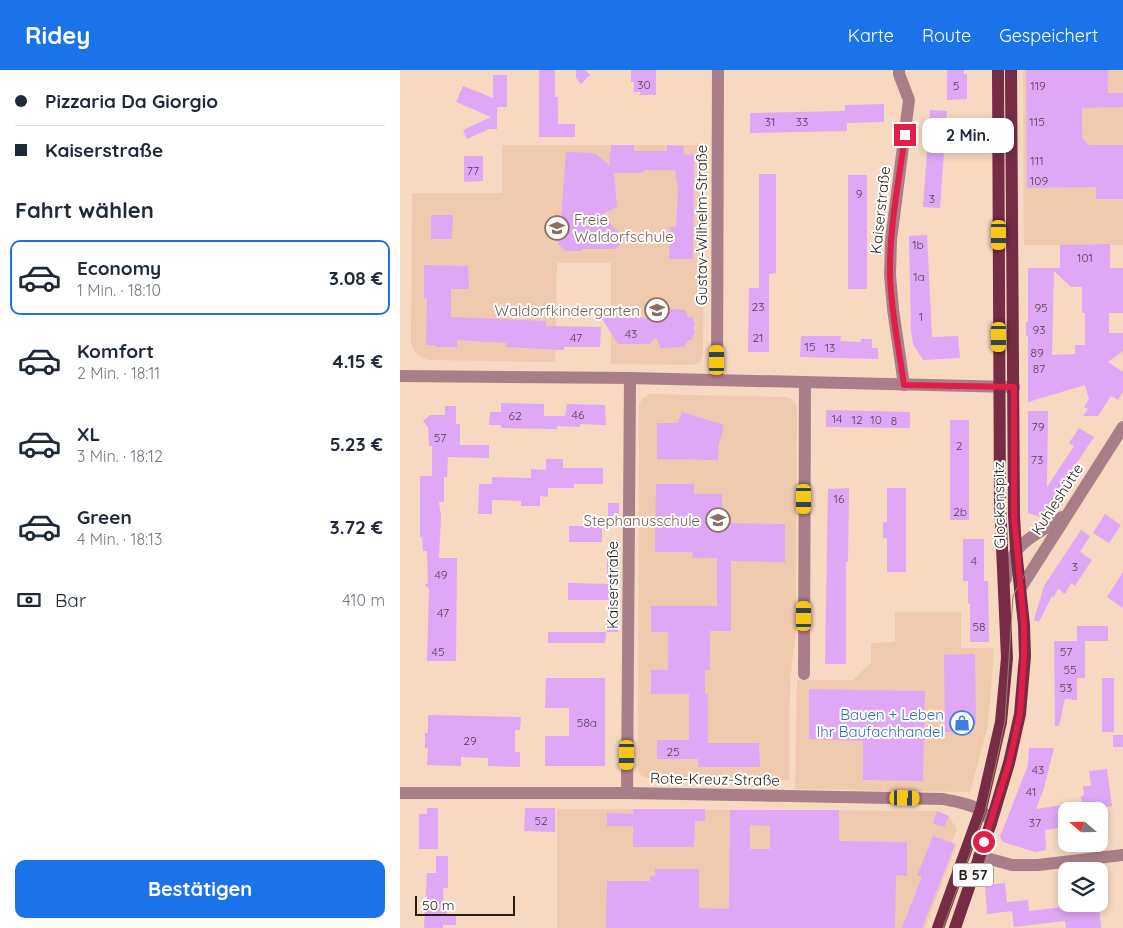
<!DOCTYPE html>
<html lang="de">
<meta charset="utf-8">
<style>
body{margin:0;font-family:Quicksand,sans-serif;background:#f2f2f3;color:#1f2937;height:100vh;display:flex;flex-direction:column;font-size:19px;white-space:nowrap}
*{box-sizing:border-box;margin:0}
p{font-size:16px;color:#747a83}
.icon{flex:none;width:28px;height:28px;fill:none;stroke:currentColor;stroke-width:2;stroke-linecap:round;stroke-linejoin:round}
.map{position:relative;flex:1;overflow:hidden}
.drawer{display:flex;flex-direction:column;background:#fff;width:400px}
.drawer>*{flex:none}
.top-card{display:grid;align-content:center;height:110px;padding:0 15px;background:#fff}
.needle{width:32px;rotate:290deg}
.controls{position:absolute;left:658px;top:732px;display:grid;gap:10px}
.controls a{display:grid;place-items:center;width:50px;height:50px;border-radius:10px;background:#fff;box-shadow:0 2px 8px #0003;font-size:25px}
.scale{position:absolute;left:15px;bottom:12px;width:100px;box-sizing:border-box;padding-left:5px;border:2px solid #291e15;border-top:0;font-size:14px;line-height:18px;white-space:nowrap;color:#291e15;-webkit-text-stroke:4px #fff;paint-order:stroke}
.end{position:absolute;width:22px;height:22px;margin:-11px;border:6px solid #e11d48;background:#fff;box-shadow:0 0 0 2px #fff}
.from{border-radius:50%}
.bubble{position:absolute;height:35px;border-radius:10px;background:#fff;box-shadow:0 2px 8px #0003;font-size:16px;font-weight:700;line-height:35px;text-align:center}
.car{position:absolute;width:15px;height:30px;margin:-15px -8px;border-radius:6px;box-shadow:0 0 4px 1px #0007;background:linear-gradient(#f5c518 24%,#345 0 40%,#f5c518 0 76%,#345 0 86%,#f5c518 0)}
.top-card b{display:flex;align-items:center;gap:18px;height:48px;font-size:19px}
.top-card b+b{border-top:1px solid #e0e1e3}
.top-card i{width:12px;height:12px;background:#1f2937}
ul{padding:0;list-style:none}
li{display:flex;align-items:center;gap:15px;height:75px;margin:0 10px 8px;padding:0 5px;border:2px solid transparent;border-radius:10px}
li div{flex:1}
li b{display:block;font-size:19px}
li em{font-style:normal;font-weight:700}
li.on{border-color:#1a73e8}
li>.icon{width:45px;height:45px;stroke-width:1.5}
h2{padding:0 15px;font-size:22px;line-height:60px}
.pay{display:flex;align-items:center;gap:12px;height:55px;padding:0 15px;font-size:19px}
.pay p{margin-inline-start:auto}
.button{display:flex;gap:10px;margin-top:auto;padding:10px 15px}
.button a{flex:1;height:58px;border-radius:10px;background:#1a73e8;color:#fff;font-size:20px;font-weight:700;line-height:58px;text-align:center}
header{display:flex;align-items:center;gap:30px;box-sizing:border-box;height:70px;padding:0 25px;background:#1a73e8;color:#fff}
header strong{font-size:24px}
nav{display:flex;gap:28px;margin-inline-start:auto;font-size:18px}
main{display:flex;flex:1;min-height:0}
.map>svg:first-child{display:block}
</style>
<header>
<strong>Ridey</strong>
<nav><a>Karte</a><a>Route</a><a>Gespeichert</a></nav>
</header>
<main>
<section class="drawer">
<div class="top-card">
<b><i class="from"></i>Pizzaria Da Giorgio</b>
<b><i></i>Kaiserstraße</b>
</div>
<h2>Fahrt wählen</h2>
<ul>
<li class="on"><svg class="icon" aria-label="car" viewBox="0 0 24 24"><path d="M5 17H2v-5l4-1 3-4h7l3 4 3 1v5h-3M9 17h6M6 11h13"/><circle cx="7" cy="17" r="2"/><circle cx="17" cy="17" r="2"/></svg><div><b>Economy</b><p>1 Min. · 18:10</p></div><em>3.08 €</em></li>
<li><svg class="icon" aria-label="car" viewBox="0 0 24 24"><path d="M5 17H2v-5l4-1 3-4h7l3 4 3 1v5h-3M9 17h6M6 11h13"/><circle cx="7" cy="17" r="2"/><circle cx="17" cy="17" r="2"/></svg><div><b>Komfort</b><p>2 Min. · 18:11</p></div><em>4.15 €</em></li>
<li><svg class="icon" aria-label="car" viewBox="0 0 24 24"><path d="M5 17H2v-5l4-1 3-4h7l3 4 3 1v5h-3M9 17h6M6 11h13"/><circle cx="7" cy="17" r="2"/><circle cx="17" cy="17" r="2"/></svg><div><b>XL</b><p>3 Min. · 18:12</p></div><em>5.23 €</em></li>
<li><svg class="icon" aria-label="car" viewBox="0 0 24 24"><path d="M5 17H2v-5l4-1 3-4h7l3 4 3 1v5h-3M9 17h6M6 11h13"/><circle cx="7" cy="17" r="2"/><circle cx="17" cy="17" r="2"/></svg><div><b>Green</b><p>4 Min. · 18:13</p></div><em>3.72 €</em></li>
</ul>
<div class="pay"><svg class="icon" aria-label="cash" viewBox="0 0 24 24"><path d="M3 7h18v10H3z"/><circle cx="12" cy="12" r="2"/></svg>Bar<p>410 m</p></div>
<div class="button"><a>Bestätigen</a></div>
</section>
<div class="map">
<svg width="723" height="858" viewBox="0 0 723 858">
<rect width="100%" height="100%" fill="#f7d8c0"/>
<g fill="#efcaae">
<polygon points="623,0 723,0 723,175 624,175"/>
<polygon points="102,75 304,75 303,285 300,292 293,295 211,294 211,193 157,193 155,292 29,290 22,288 17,284 13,279 11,272 12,123 102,123"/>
<polygon points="249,324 386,327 392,329 397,336 396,562 390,610 389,710 250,709 242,706 238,701 239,336 242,329"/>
<polygon points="495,542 561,542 561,578 594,578 588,655 570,722 395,719 397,610 453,610 471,593 471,573 495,572"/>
<polygon points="157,739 536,741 549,747 557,759 552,772 557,774 525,858 157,858"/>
</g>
<g fill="#dfa7f6" fill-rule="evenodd">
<polygon points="139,0 155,0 155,27 158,27 158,54 175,54 175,67 139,67"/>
<polygon points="176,0 185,0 190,5 181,14 176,8"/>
<polygon points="231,0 256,0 256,25 240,25 240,22 234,22 234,12 231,12"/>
<polygon points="547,0 564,0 564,4 567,4 567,29 547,30"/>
<polygon points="626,0 708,0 708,23 723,23 723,37 682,38 682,65 683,69 689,75 723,75 723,129 696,129 696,117 627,118"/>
<polygon points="93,5 107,5 107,37 97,37 97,59 89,59 67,69 63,60 91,47 56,32 63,16 93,28"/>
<polygon points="484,34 484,52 447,53 447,61 350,63 350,43 445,41 445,35"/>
<polygon points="530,40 547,41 540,138 523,137"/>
<polygon points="211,75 234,75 234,81 267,81 267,75 283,76 284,84 294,85 293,189 269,189 270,157 276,157 278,121 275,100 244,100 243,103 214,103 217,137 202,144 225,170 215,179 182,179 182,181 165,181 158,173 158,159 154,155 161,149 166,82 195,83 210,96 209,83 211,83"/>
<polygon points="64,86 83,86 83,111 64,112"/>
<polygon points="359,104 376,104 376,203 369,204 369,282 348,282 349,218 359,218"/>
<rect x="448" y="105" width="19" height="114"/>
<polygon points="31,145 53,145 52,169 31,169"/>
<polygon points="527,165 532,267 558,266 560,288 523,290 513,274 511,261 509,166"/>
<path d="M710,174V198H723V243H709V263H723V281L708,292L723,302V322L718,330L711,326L698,346H683L688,339L684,337L689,329L685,315L628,332V266H626V252H628V198H660V175ZM654,201L671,217H682V243H685V275H675V284L652,285Z"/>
<polygon points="24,195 68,196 69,219 51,219 51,247 146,251 146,256 201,257 200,277 164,277 164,280 158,280 106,277 106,273 57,270 57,277 36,277 36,275 26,275 27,228 24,228"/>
<polygon points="262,238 285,240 288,247 292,247 295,254 293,259 295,263 291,270 288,270 284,277 261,278 256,268 249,274 218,274 201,247 249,248 251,244 259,244"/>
<polygon points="401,266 441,266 440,271 461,272 461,269 472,269 472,278 478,278 478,289 400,287"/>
<polygon points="101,333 144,334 144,346 165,346 167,334 205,335 206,355 180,354 180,357 157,356 157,359 101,358 101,355 89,355 90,342 101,342"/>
<polygon points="45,336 56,336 56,354 60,354 60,375 89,375 89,388 48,387 47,407 44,407 44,432 39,432 41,446 39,488 57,488 56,591 27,591 29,519 25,515 28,513 27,481 23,481 22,467 20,467 20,406 32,406 32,376 29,376 28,357 23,351 30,345 45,345"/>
<polygon points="426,340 510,342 510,358 426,357"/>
<polygon points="628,341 648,341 647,417 674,376 669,373 679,358 694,367 641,447 628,443"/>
<polygon points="282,342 324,355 319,374 318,390 257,389 257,353 278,353"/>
<rect x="550" y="350" width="19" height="100"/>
<polygon points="146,389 163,389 163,398 203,398 203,414 174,414 174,418 148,418 148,427 140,426 140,436 121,436 121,431 92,430 92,444 78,444 79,414 92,414 92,407 131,408 131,399 146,400"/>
<polygon points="256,414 294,414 294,424 322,424 322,453 385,454 385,492 331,491 331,561 310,561 310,600 305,600 305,624 308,624 308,673 359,673 360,697 298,697 298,689 257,689 257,670 289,670 289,624 251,624 251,600 268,600 268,562 251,562 251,536 317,536 317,488 292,488 293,482 255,482"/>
<polygon points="449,418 448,492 446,492 446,594 425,594 428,419"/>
<polygon points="487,418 506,418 506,502 487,502 487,468 483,468 483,452 487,452"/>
<rect x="208" y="433" width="11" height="13"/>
<polygon points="705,444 721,455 709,473 693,463"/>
<rect x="169" y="456" width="33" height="16"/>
<polygon points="681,460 690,466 680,482 692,490 675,516 671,513 665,524 658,519 654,527 652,526 639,552 634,550 644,516"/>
<polygon points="563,469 584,469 584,511 588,511 589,572 570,572 570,534 568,533 568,511 563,511"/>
<rect x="207" y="491" width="11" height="13"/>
<polygon points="723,502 723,538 707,527"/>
<polygon points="168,513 211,514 210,530 168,530"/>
<rect x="207" y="550" width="11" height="12"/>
<rect x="677" y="556" width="31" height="15"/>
<polygon points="148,562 206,562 205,573 148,573"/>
<polygon points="654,571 685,571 685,608 677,608 677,630 665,629 659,656 655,656"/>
<polygon points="575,584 576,653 567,662 545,662 544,585"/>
<polygon points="146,608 205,608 205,696 145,696 145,666 169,666 169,638 145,638"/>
<rect x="702" y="608" width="12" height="54"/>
<polygon points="409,619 525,621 523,711 463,710 463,671 409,669"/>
<polygon points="28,645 121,647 120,660 115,660 115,682 120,682 120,697 88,696 88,688 61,687 61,696 27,695 28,678 25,678 25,663 28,663"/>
<rect x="713" y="665" width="10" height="12"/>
<polygon points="629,678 654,678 644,718 636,739 662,735 665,757 645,760 646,780 635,782 603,772 600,767 628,695"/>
<polygon points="707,699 712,736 683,741 681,726 684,725 683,716 691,716 689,701"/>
<polygon points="27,738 38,738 38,779 19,779 19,744 27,744"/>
<polygon points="125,738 155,738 155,762 124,761"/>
<polygon points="233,739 305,739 305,751 295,751 294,777 233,777 233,756 207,756 207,743 233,744"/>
<path d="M330,740H439V771L507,772V806L496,805L495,858H206L207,811H250V806H255V799H299V838L329,839ZM350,755L370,756V779H350Z"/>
<polygon points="537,741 549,746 544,757 533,753"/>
<polygon points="533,766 555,774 522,858 502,858 522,806 517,806"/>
<polygon points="36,786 48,786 48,818 43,818 44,840 47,840 47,845 56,845 56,855 43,855 43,858 24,858 27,803 36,803"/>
<polygon points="605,813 607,832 628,830 629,841 663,837 663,834 699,834 701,858 666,858 665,851 614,857 612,841 587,844 585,815"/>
</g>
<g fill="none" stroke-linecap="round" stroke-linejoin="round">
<g stroke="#aa7e89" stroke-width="12">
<polyline points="499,0 499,4 509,30 491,170 490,205 493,239 504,315"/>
<polyline points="0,306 230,308 614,317"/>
<polyline points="317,310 318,0"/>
<path d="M606,509C611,471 635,467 662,447"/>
<polyline points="620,519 723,357"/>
<polyline points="404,604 405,312"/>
<path d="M0,723H227L543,729C560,733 584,735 591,753"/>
<polyline points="227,723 230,308"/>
<polyline points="579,786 612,795 638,795 723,785"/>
</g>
<g stroke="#752c44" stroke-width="12">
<polyline points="538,858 581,739 601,652 607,588 600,433 598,0"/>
<polyline points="555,858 591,753 609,693 620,644 625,586 624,555 616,480 614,446 611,0"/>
</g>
<polyline stroke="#988271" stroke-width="1" points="543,858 585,742 597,689 605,651 613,526 627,500 723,353"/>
</g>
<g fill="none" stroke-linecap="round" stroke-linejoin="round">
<path stroke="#e11d48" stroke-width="6" d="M505,65C499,111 489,158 490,205C491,242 499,278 504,315L614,317V446L624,555V586L620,644L609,693L584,772"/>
</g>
<defs>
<g id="school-ring" transform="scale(1.25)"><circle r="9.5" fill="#fff" stroke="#8d6e63" stroke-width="1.5"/><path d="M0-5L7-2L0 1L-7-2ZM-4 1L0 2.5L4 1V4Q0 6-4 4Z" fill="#8d6e63"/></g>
<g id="shop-ring" transform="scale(1.25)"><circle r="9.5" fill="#fff" stroke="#3f7fe0" stroke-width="1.5"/><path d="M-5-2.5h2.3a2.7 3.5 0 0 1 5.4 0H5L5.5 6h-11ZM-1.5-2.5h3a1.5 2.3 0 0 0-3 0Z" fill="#3f7fe0"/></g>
</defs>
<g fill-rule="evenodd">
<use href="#school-ring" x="157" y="158"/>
<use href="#school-ring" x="257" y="240"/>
<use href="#school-ring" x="318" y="450"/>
<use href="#shop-ring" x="562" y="653"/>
</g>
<g text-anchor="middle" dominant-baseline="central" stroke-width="4" stroke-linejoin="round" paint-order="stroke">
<g font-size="12" fill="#56404d">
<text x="244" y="14">30</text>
<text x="556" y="15">5</text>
<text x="638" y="15">119</text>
<text x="370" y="51">31</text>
<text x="402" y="51">33</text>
<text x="637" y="51">115</text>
<text x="637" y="90">111</text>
<text x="73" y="100">77</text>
<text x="639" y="110">109</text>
<text x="459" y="123">9</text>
<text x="532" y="128">3</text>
<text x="518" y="174">1b</text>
<text x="685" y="187">101</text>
<text x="519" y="206">1a</text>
<text x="358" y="236">23</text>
<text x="641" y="237">95</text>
<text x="521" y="246">1</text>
<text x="639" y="259">93</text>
<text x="231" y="263">43</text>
<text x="176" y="267">47</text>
<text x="358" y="267">21</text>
<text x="410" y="276">15</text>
<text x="430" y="277">13</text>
<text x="637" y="282">89</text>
<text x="639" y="298">87</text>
<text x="178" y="344">46</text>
<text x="115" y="345">62</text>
<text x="437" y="348">14</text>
<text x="457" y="349">12</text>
<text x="476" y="349">10</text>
<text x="494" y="350">8</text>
<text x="638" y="356">79</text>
<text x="40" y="367">57</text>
<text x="559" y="375">2</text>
<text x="637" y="389">73</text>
<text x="439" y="428">16</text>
<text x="560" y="441">2b</text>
<text x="574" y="490">4</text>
<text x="675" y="496">3</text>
<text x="41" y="504">49</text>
<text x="43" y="542">47</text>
<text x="579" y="556">58</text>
<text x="38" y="581">45</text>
<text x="666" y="581">57</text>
<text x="670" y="599">55</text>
<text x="666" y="617">53</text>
<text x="187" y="652">58a</text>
<text x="70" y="670">29</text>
<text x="273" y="681">25</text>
<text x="638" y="699">43</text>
<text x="631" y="721">41</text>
<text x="141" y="750">52</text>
<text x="635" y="752">37</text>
</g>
<rect fill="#fff" stroke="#69625b" stroke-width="1" x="553" y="793.5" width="40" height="23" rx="4"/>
<g font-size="14" font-weight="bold" fill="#291e15">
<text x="573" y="805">B 57</text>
</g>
<g font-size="15" fill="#291e15" stroke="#fff">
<text transform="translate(480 140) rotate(-84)">Kaiserstraße</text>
<text transform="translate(301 155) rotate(-90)">Gustav-Wilhelm-Straße</text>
<text transform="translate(657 429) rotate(-57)">Kuhleshütte</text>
<text transform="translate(599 435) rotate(-91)">Glockenspitz</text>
<text transform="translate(212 515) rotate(-90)">Kaiserstraße</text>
<text transform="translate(315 709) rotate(1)">Rote-Kreuz-Straße</text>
</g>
<g font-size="15" fill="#785e54" stroke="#fff" text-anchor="end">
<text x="174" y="149" text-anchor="start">Freie<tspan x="174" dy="17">Waldorfschule</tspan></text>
<text x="240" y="240">Waldorfkindergarten</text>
<text x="300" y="450">Stephanusschule</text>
</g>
<g font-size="15" fill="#366cbe" stroke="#fff" text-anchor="end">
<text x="544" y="644">Bauen + Leben<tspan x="544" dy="17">Ihr Baufachhandel</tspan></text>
</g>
</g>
</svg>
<div class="controls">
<a><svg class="needle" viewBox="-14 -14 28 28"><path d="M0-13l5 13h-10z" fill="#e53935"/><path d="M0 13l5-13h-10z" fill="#747a83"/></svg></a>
<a><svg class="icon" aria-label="layers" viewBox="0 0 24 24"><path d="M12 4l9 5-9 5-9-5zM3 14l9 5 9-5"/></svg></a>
</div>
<div class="scale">50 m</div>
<i class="end from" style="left:584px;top:772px"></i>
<i class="end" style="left:505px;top:65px"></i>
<div class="bubble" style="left:522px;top:48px;width:92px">2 Min.</div>
<i class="car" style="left:599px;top:165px;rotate:180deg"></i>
<i class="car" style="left:599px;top:267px;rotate:180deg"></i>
<i class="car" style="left:317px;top:290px;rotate:0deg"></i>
<i class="car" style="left:404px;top:429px;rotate:180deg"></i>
<i class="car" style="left:404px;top:546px;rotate:0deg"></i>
<i class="car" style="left:227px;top:685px;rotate:180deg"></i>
<i class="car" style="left:505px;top:728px;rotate:91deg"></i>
</div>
</main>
